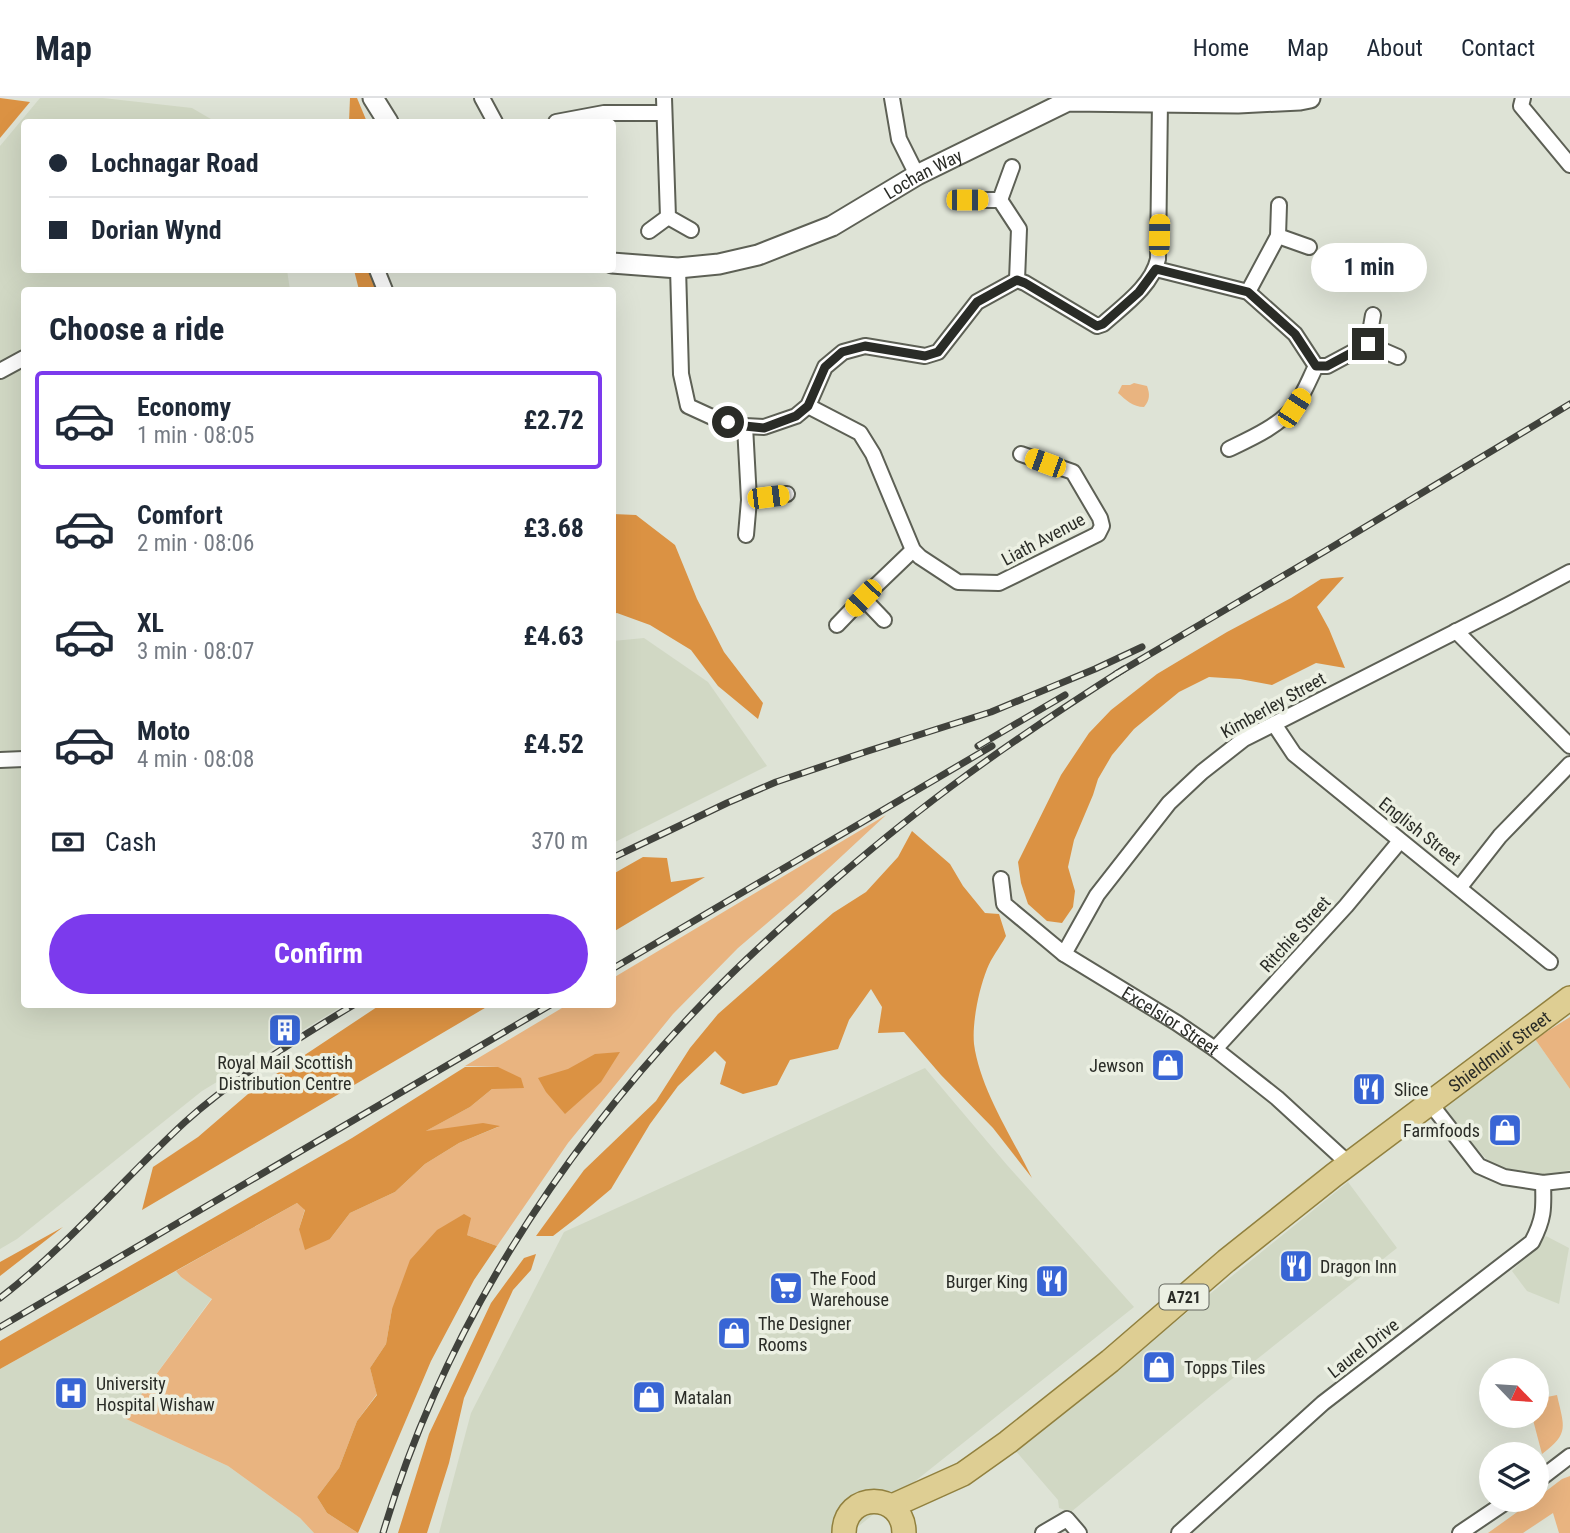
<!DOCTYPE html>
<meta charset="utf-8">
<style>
body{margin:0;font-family:"Roboto Condensed",sans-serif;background:#f6f6f7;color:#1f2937;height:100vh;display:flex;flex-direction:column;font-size:26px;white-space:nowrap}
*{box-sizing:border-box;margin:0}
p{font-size:23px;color:#747a83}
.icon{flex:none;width:38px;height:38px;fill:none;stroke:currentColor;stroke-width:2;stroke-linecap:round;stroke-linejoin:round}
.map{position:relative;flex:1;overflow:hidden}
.sheet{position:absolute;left:21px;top:189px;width:595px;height:721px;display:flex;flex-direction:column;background:#fff;border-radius:7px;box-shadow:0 7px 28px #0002}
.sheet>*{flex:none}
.top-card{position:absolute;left:21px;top:21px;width:595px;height:154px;border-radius:7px;box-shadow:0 7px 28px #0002;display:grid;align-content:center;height:154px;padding:0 28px;background:#fff}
.needle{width:46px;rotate:115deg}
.buttons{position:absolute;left:1479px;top:1260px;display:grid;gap:14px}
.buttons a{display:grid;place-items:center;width:70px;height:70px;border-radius:50%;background:#fff;box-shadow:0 7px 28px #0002;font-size:35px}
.end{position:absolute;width:32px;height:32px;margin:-16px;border:9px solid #2a2c27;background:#fff;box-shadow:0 0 0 4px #fff}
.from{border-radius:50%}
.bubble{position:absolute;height:49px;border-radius:24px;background:#fff;box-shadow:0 7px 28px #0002;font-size:23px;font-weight:700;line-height:49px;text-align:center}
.car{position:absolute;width:21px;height:42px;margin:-21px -10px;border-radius:9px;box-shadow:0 0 5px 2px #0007;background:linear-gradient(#f5c518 24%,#345 0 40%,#f5c518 0 76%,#345 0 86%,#f5c518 0)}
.top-card b{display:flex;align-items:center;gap:24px;height:66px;font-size:26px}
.top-card b+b{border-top:2px solid #e0e1e3}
.top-card i{width:18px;height:18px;background:#1f2937}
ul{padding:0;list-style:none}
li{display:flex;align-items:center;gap:21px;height:98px;margin:0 14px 10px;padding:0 14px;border:4px solid transparent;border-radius:7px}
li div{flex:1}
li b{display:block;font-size:26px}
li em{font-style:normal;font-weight:700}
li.on{border-color:#7c3aed}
li>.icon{width:63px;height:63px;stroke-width:1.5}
h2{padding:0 28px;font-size:32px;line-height:84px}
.pay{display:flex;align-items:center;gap:18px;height:77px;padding:0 28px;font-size:26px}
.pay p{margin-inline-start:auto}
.primary-button{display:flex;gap:14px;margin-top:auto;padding:14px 28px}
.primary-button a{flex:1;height:80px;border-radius:42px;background:#7c3aed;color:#fff;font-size:28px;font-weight:700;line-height:80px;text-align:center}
header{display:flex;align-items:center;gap:42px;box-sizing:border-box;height:98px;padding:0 35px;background:#fff;border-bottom:2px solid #e0e1e3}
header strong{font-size:33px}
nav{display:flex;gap:38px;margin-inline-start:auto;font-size:24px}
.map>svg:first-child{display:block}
</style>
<header>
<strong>Map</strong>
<nav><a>Home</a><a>Map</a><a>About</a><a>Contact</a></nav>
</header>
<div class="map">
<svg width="1570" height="1435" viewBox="0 0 1570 1435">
<rect width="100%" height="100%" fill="#dee3d6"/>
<g fill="#d1d8c4">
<polygon points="40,0 103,0 192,10 216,24 24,24 24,172 287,172 290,192 24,192 24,906 344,907 202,993 17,1141 0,1151 0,48"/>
<polygon points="644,540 708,584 767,668 613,745 613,543"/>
<polygon points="1535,941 1570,991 1570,1072 1544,1077 1504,1070 1488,1063 1442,1011"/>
<polygon points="925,970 1007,1067 1134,1209 850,1435 439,1435 471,1315 564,1134"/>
<polygon points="1348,1084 1397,1150 1213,1296 1071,1414 1059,1410 1058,1402 1015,1352 1069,1310"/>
<polygon points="1546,1138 1569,1150 1559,1206 1527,1193 1512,1173"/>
<polygon points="176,1173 181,1179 212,1200 124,1320 228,1368 300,1420 314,1435 0,1435 0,1271"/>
</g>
<g fill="#e9b480">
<path d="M1134,285L1147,288C1150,296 1150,302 1144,309C1133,309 1126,302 1118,295L1122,287H1130Z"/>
<polygon points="886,717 801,796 738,850 673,916 568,1045 497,1148 467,1137 392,1211 386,1246 370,1270 377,1296 357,1323 339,1370 317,1399 327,1415 358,1435 314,1435 300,1420 228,1368 124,1320 212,1201 181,1179 176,1173 297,1105 305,1111 299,1131 330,1141 350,1115 395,1094 425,1066 459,1045 498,1029 483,1026 424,1034 470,1009 492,991 498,969 465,968 567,907 612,906 613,880"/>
<polygon points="1570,919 1570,991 1535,941"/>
<path d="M1557,1297C1564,1329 1570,1335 1542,1356L1532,1318H1536L1537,1301Z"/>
<polygon points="1570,1378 1570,1435 1559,1435 1553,1415 1523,1435 1488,1435 1534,1402 1536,1402 1537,1400 1562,1381"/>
</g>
<g fill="#db9243">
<polygon points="0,0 30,4 0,40"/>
<polygon points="350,0 357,0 367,24 349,24"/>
<polygon points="354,172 373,172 376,192 359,192"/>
<polygon points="613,416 636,417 675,447 697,501 724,554 763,605 758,621 718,588 691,552 650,527 617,515 613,516"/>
<polygon points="1344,479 1317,509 1329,531 1345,570 1316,565 1272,587 1240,581 1209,579 1179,594 1134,631 1112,657 1098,681 1093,697 1074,742 1068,769 1075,793 1073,809 1062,825 1047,823 1028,806 1021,785 1018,764 1061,677 1089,635 1111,612 1157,576 1227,534 1291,500 1321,481"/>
<path d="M912,733L950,766L963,788L985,815L999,816L1006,838C1000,849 991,860 987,871C979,891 972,924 974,946C980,991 1012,1039 1032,1080L993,1030L941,977L904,934L878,935L882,909L871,891L849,922L838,951L790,962L777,987L743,996L720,986L726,964L715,953L678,988L650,1026L611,1091L579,1118L553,1138H536L584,1072L656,1003L690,950L718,916L833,815L866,794L898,759Z"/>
<polygon points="643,759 667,760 671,784 705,779 613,834 613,776"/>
<polygon points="380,907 490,907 142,1112 153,1069 198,1039 255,990"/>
<polygon points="620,954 601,984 565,1016 546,994 538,980 568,971 595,956"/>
<polygon points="465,969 498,969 521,980 524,990 492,991 470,1009 426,1033 483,1025 500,1028 459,1045 425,1066 395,1094 350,1115 330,1141 305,1152 299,1131 305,1112 297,1105 0,1271 0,1243 352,1040"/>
<polygon points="464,1116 471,1120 467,1137 497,1148 474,1182 431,1263 358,1435 327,1415 317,1399 339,1370 357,1323 377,1297 370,1270 386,1246 392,1211 410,1162 437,1132"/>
<polygon points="63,1129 0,1178 0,1164"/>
<polygon points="536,1156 531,1172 513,1192 464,1300 449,1365 427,1435 398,1435 429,1336 491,1205 524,1160"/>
</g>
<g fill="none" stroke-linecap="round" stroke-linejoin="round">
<g stroke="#5d6055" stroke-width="18">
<g id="minor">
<polyline points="482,0 495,24"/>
<polyline points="664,0 668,119 691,132"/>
<polyline points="892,0 899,41 917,77"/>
<polyline points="1523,0 1521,8 1570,67"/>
<polyline points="556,24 604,15 664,15"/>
<polyline points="967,102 1000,102 1019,131 1017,182"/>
<polyline points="1000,102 1012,69"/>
<polyline points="649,133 668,119"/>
<polyline points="1278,138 1309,149"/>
<path d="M678,170L681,276L688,308L712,319L745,328L764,329L796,318L808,308L825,269L843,254L865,248L925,258L938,254L977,204L1017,182L1025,185L1097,228L1103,226C1123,208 1152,188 1158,161L1160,3"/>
<polyline points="1156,171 1248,194 1295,236 1316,268 1327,268 1368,246 1373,217"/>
<polyline points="377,172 385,192"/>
<polyline points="1248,194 1278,138 1279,107"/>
<polyline points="1368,246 1398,259"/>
<polyline points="0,273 24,260"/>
<polyline points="808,308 860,335 873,356 913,452 920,459 958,484 999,485 1098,436 1102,428 1100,420 1073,374 1021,356"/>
<polyline points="745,328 749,402 746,437"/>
<path d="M1229,351C1252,340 1279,328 1295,308C1304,296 1309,282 1316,268"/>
<polyline points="749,402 787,396"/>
<polyline points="863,500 884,522"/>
<polyline points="837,527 863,500 913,452"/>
<polyline points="1456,533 1570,648"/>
<polyline points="1274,626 1294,656 1550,864"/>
<polyline points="0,662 24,661"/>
<path id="s1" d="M1001,781L1004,806L1064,856L1177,925L1215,951L1277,1000L1349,1066"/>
<polyline points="1460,789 1500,738 1570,666"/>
<polyline points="1064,856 1097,797 1169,705 1202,674 1244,641 1508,507 1570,474"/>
<polyline points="1215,951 1346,808 1400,743"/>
<polyline points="1430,1005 1479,1068 1504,1079 1543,1085 1570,1082"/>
<polyline points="1536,1384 1570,1358"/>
<polyline points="1043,1435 1067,1421 1079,1435"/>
<path d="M1179,1435L1323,1305L1532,1144C1544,1121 1544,1111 1543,1085"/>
<polyline points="1460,1435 1509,1402"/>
</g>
</g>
<g stroke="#5d6055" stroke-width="23">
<g id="tertiary">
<polyline points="373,0 388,24"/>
<path id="s2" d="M612,165L678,170L719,166L758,157L832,128L917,77L1068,3L1238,5L1300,2L1310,0"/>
</g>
</g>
<g stroke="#91803e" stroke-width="26">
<g id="primary">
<path id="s3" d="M892,1408L963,1376L1008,1344L1110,1263L1226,1163L1334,1077L1570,900"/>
<path d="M844,1435C844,1393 904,1393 904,1435"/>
</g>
</g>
<use href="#minor" stroke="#fff" stroke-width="14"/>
<use href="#tertiary" stroke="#fff" stroke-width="19"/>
<use href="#primary" stroke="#dece93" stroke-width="23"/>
<g stroke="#40423c" stroke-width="7">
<g id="rail">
<polyline points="1116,576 1332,449 1570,306"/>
<polyline points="978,648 1065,597"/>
<polyline points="612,760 727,705 776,684 868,653 991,614 1095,571 1142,549"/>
<polyline points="612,871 992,648"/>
<path d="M0,1200C68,1148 122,1082 185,1024C235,979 297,941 355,906"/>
<polyline points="0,1229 552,906"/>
<path d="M383,1435C442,1236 556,1058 699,909C742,863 789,822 836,781C877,746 920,711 964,679C1016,641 1069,606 1124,571"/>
</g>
</g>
<use href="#rail" stroke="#ecf0e3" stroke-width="4.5" stroke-dasharray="13" stroke-linecap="butt"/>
</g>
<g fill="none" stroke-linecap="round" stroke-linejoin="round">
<polyline stroke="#2a2c27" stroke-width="9" points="728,324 745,328 764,330 796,318 808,308 825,269 842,254 865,248 925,258 938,254 977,204 1017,182 1025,185 1097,228 1103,226 1139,194 1156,171 1248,194 1295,236 1316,268 1327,268 1368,246"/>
</g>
<defs>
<g id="building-square" transform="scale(1.75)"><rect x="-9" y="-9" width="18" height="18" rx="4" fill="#3865d5" stroke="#ecf0e3"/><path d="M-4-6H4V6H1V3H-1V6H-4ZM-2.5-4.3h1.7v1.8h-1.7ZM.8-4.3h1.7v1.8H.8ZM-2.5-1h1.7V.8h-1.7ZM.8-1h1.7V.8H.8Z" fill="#fff"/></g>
<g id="shop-square" transform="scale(1.75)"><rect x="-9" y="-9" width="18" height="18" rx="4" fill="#3865d5" stroke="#ecf0e3"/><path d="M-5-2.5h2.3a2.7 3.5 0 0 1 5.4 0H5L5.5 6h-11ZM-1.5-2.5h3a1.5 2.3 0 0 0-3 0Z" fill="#fff"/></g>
<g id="restaurant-square" transform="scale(1.75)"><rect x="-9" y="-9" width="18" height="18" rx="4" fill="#3865d5" stroke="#ecf0e3"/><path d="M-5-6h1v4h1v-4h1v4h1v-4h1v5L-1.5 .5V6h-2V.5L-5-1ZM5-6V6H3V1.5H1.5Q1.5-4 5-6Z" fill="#fff"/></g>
<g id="supermarket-square" transform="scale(1.75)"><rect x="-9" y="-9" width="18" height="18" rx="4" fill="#3865d5" stroke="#ecf0e3"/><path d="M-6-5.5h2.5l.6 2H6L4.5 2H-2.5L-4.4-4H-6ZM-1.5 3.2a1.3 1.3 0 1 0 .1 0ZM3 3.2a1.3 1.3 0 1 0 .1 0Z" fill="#fff"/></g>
<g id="hospital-square" transform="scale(1.75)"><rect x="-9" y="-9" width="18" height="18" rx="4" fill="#3865d5" stroke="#ecf0e3"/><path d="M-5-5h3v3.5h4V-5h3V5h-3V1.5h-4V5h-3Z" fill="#fff"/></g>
</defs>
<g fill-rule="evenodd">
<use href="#building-square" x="285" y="932"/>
<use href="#shop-square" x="1168" y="967"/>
<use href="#restaurant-square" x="1369" y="991"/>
<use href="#shop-square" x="1505" y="1032"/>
<use href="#restaurant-square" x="1296" y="1168"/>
<use href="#restaurant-square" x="1052" y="1183"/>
<use href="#supermarket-square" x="786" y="1190"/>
<use href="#shop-square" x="734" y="1235"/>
<use href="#shop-square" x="1159" y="1269"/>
<use href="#hospital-square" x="71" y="1295"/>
<use href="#shop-square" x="649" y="1299"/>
</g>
<g text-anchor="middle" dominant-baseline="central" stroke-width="7" stroke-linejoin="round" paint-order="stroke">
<rect fill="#ecf0e3" stroke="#64675f" stroke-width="2" x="1159.5" y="1186.5" width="49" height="25" rx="5"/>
<g font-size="16" font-weight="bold" fill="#2a2c27">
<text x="1184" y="1199">A721</text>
</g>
<g font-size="18" fill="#2a2c27" stroke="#ecf0e3">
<text stroke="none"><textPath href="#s2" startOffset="332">Lochan Way</textPath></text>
<text transform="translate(1043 441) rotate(-28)">Liath Avenue</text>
<text transform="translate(1273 607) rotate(-29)">Kimberley Street</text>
<text transform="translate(1420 733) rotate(38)">English Street</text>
<text transform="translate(1295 836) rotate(-48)">Ritchie Street</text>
<text stroke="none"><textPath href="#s1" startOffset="229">Excelsior Street</textPath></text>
<text stroke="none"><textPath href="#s3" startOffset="761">Shieldmuir Street</textPath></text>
<text transform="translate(1363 1250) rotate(-38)">Laurel Drive</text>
</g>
<g font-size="18" fill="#2a2c27" stroke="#ecf0e3" text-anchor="start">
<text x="285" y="964" text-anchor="middle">Royal Mail Scottish<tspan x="285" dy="21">Distribution Centre</tspan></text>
<text x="1144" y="967" text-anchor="end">Jewson</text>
<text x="1394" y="991">Slice</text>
<text x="1480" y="1032" text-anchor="end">Farmfoods</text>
<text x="1320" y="1168">Dragon Inn</text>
<text x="810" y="1180">The Food<tspan x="810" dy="21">Warehouse</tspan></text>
<text x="1028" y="1183" text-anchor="end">Burger King</text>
<text x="758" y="1225">The Designer<tspan x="758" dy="21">Rooms</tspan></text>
<text x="1184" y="1269">Topps Tiles</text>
<text x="96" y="1285">University<tspan x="96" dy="21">Hospital Wishaw</tspan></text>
<text x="674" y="1299">Matalan</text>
</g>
</g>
</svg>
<div class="buttons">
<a><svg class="needle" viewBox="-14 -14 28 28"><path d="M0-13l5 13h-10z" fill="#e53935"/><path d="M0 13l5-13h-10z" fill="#747a83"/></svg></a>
<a><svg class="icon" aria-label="layers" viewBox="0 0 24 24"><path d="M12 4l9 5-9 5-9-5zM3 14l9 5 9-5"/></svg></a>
</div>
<i class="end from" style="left:728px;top:324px"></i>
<i class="end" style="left:1368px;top:246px"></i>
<div class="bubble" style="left:1311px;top:145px;width:116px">1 min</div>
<i class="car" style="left:967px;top:102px;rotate:90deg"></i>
<i class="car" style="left:1159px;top:137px;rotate:1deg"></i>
<i class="car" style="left:1294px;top:310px;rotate:33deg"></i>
<i class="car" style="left:1045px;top:365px;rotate:290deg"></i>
<i class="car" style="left:768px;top:399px;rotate:83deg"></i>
<i class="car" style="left:863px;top:500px;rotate:224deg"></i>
<div class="top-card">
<b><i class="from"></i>Lochnagar Road</b>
<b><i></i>Dorian Wynd</b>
</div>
<section class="sheet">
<h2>Choose a ride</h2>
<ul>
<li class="on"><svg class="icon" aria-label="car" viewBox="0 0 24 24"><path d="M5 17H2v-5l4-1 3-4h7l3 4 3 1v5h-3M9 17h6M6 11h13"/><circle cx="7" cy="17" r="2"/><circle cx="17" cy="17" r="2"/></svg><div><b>Economy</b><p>1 min · 08:05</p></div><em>£2.72</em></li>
<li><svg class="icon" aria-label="car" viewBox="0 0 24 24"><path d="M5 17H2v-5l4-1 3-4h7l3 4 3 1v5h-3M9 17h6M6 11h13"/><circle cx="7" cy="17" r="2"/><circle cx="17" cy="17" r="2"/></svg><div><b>Comfort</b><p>2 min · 08:06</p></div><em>£3.68</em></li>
<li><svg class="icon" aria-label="car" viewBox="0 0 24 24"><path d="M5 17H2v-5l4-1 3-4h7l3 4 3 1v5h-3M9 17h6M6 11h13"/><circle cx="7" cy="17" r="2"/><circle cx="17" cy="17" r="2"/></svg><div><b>XL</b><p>3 min · 08:07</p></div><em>£4.63</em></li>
<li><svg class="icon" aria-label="car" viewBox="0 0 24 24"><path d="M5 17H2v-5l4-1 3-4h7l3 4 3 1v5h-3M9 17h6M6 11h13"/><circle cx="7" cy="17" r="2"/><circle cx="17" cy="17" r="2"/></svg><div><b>Moto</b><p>4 min · 08:08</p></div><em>£4.52</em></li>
</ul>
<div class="pay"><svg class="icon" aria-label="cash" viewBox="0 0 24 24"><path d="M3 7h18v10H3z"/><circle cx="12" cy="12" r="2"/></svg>Cash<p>370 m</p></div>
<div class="primary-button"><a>Confirm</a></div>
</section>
</div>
